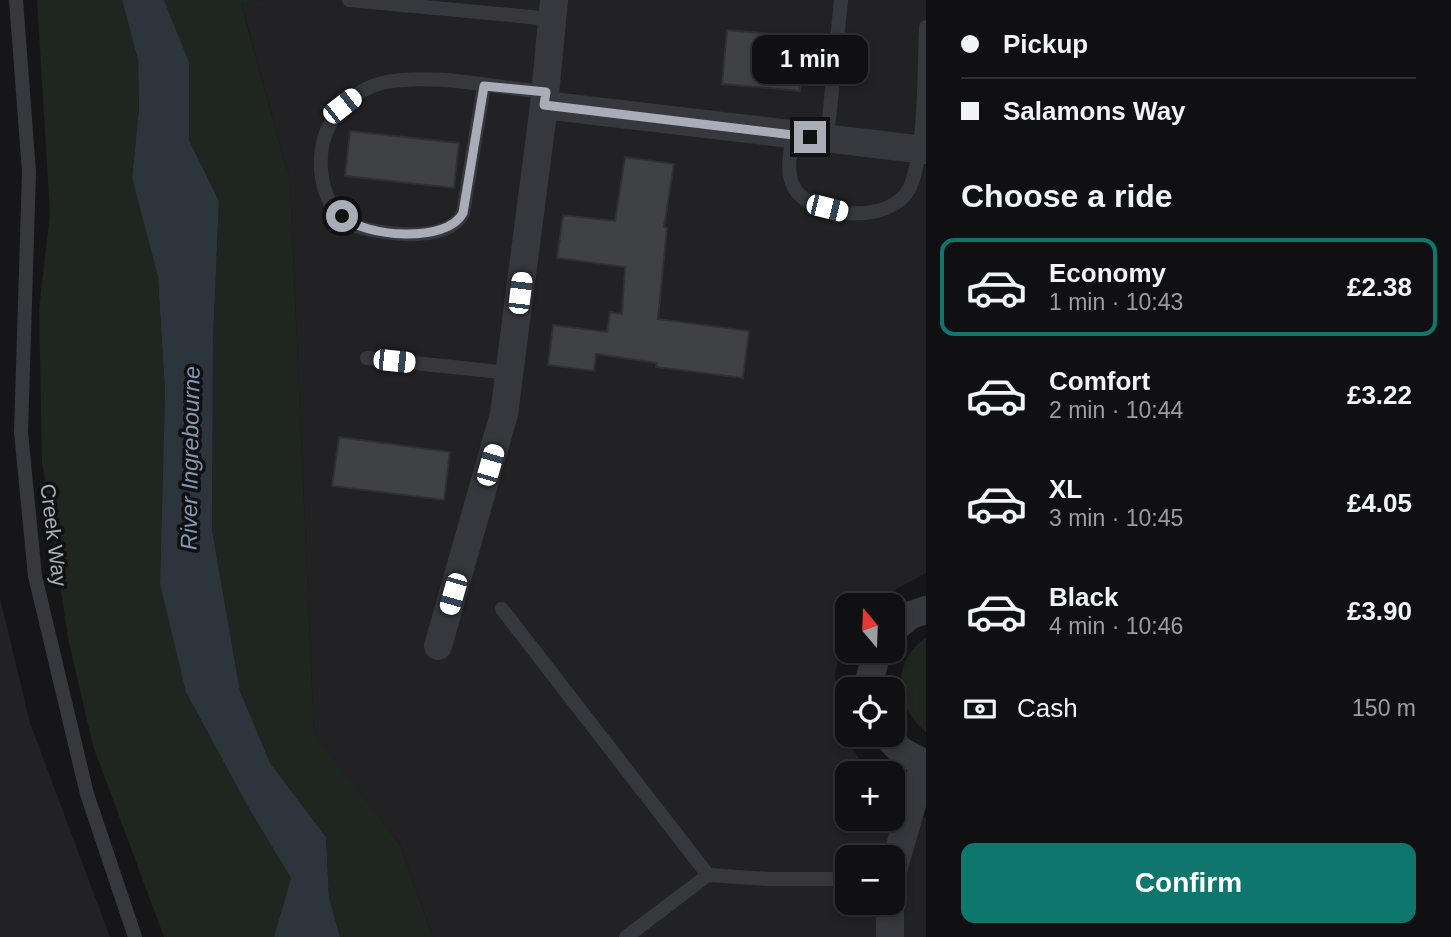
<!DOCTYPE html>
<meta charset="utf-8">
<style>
body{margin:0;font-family:Arial,sans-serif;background:#1e1e20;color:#f1f3f6;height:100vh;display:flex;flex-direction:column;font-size:26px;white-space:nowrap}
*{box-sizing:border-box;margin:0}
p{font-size:23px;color:#9c9d9f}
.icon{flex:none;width:38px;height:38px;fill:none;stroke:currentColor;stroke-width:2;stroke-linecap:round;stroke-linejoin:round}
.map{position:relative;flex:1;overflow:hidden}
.side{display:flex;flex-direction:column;background:#101012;width:525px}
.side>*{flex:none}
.banner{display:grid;align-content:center;height:154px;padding:0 35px;background:#101012}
.needle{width:46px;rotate:341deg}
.buttons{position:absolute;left:835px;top:593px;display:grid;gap:14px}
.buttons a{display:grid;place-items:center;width:70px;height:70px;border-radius:14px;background:#101012;box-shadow:0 4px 10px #0003,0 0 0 2px #303032;font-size:35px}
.end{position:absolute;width:32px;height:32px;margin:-16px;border:9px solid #a8adb8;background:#111;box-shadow:0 0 0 4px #111}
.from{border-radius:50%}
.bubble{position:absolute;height:49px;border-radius:14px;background:#101012;box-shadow:0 4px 10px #0003,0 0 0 2px #303032;font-size:23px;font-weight:800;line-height:49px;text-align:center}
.car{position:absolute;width:21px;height:42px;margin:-21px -10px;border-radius:9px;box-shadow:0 0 5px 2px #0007;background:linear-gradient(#fff 24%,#345 0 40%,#fff 0 76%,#345 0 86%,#fff 0)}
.banner b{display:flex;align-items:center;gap:24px;height:66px;font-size:26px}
.banner b+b{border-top:2px solid #303032}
.banner i{width:18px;height:18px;background:#f1f3f6}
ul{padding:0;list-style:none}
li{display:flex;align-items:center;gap:21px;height:98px;margin:0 14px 10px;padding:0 21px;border:4px solid transparent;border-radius:14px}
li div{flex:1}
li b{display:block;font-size:26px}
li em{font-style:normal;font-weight:800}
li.selected{border-color:#0f766e}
li>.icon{width:63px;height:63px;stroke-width:1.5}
h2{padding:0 35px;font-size:32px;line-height:84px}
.pay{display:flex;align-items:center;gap:18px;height:77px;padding:0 35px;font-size:26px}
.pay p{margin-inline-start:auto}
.primary-button{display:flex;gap:14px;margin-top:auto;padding:14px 35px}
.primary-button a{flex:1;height:80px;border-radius:14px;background:#0f766e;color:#fff;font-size:28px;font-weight:800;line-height:80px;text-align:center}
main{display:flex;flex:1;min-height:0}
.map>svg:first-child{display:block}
</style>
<main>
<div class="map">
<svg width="926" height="937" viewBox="0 0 926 937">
<rect width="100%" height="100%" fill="#161618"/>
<g fill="#222225" fill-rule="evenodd">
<path d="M263,0H926V573L867,605L847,606V616L835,675L845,736L868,773L847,774V819H892L893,796L926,819V937H433L399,843L314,734L290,181L241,2ZM847,858H892V903H847Z"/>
<polygon points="0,598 30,723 110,937 0,937"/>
</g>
<g fill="#1e261f">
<polygon points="37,0 122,0 138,60 139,109 132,178 158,277 165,391 160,584 250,810 291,878 274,937 164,937 93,746 68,638 42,462 39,309 50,214"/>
<polygon points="164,0 263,0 241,3 290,181 314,733 399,843 433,937 340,937 329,897 326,837 270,763 240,691 212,530 213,338 219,201 189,140 189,62"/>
<path d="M926,638V732C895,708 890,661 926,638Z"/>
</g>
<polygon fill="#2c353c" points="122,0 164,0 189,62 189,140 219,201 213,338 212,530 240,691 270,763 326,837 329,897 340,937 274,937 291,878 250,810 186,692 160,584 165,391 158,277 132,178 139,109 138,60"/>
<g fill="#404145" stroke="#303034" stroke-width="2">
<polygon points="727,30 805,37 800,91 722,84"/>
<polygon points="350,131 459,143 454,188 345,176"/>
<polygon points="625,157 674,164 664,227 667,228 658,319 749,331 743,378 656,367 657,363 596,354 594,371 548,365 553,325 607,332 610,312 622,314 625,267 557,258 563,215 615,221"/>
<polygon points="339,437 450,452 444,500 332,486"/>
</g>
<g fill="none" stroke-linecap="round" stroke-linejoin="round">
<g stroke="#37383d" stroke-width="14">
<polyline points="16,0 29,172 21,432 35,576 87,794 135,937"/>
<polyline points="349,0 552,19"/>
<path d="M484,86L463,213C454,230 435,233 417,234C401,235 363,231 349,223C319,204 314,156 329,126C339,104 362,87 386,82C438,73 494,88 546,92"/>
<path d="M793,135C791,150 786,168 792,183C804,218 892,227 910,187C926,150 924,70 926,27"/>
<polyline points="827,139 841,0"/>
<polyline points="367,358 510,373"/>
<polyline points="502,609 708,875 768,879 847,879"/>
<polyline points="626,937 708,875"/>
</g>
<g stroke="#37383d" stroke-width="28">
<polyline points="544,105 926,150"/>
<polyline points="892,630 911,615 926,610"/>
<polyline points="438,646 504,414 544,105 554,0"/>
<polyline points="870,690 869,680 878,651"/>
<polyline points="886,735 901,751 926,764"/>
<polyline points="892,874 924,763"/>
<polyline points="890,903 890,937"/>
</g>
</g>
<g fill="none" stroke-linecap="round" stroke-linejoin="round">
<path stroke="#a8adb8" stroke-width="9" d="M342,216C364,237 447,244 463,213L484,86L546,92L544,105L810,137"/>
</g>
<g text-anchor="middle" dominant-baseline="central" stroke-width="7" stroke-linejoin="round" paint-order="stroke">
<g font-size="21" fill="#a8adb8" stroke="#111113">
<text transform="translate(54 535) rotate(83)">Creek Way</text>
</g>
<g font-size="23" font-style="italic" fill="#7f9bb3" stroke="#111113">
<text transform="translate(190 458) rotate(-89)">River Ingrebourne</text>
</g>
</g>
</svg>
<div class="buttons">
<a><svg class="needle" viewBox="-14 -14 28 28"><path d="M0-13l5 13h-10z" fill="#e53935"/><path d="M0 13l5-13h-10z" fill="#9c9d9f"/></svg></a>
<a><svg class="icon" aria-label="locate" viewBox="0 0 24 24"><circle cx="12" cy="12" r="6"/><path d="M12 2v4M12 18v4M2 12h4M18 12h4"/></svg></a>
<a>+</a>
<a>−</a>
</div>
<i class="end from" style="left:342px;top:216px"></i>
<i class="end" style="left:810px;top:137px"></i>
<div class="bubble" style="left:752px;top:35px;width:116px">1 min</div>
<i class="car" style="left:342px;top:106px;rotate:52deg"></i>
<i class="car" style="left:827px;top:208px;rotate:104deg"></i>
<i class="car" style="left:520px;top:293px;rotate:7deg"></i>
<i class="car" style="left:394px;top:361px;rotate:96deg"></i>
<i class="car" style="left:490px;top:465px;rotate:16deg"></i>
<i class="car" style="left:453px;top:594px;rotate:196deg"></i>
</div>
<section class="side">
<div class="banner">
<b><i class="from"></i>Pickup</b>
<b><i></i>Salamons Way</b>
</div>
<h2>Choose a ride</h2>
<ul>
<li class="selected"><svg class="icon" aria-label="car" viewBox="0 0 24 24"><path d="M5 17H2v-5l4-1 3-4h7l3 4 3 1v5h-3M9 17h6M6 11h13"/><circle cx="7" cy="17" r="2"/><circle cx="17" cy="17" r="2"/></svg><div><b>Economy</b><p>1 min · 10:43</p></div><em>£2.38</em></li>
<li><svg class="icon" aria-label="car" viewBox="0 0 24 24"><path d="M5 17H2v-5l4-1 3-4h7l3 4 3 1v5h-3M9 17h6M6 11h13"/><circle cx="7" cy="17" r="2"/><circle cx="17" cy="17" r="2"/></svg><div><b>Comfort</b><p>2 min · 10:44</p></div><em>£3.22</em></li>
<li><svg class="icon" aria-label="car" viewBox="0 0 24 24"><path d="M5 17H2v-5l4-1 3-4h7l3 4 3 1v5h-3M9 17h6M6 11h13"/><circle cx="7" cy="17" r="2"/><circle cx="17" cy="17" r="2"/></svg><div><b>XL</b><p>3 min · 10:45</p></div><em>£4.05</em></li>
<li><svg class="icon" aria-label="car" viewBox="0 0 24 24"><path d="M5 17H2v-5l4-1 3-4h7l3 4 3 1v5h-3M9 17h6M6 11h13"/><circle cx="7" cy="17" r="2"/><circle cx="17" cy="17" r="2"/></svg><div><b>Black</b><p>4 min · 10:46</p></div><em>£3.90</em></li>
</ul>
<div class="pay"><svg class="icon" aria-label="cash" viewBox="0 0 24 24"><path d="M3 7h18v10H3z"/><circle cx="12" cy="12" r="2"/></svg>Cash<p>150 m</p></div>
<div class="primary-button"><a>Confirm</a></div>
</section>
</main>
